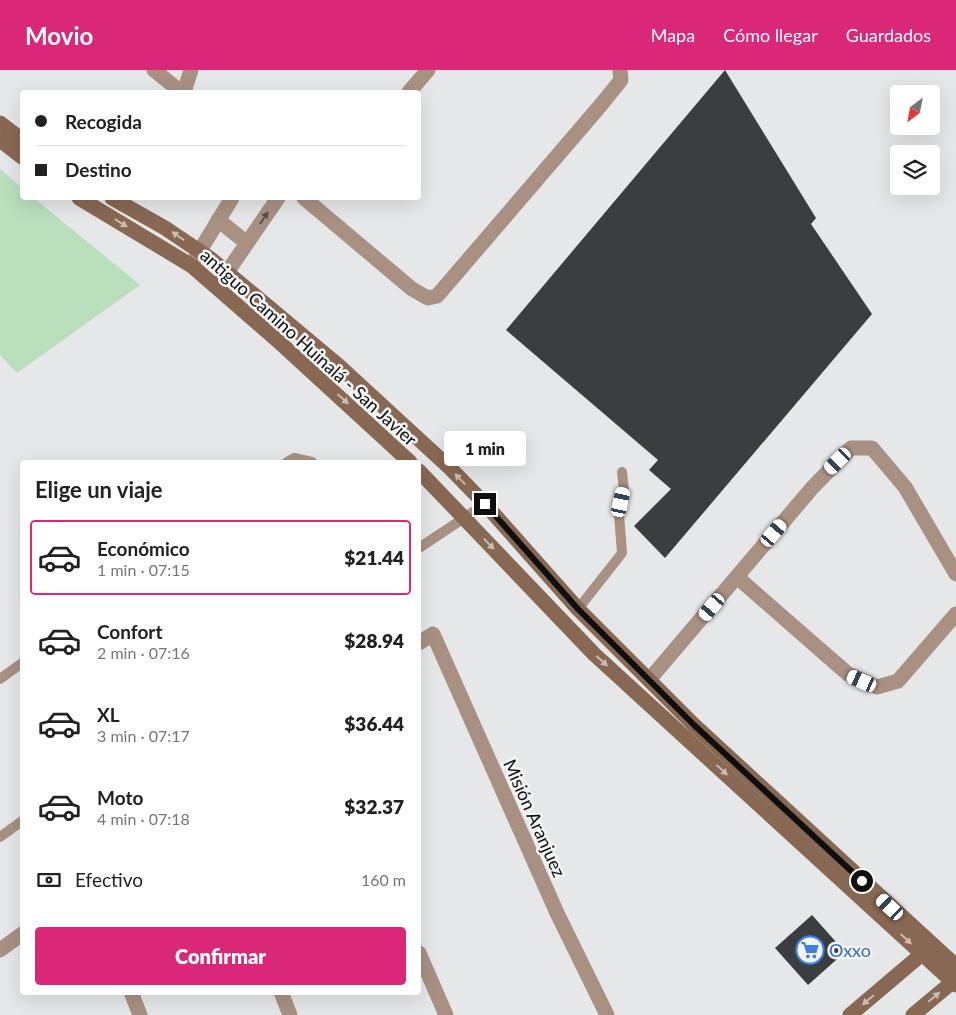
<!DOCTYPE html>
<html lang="es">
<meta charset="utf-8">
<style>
body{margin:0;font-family:Lato,sans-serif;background:#f2f2f2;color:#202124;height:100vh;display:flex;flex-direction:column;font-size:19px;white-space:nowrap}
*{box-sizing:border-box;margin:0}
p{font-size:16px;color:#757577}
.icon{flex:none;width:28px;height:28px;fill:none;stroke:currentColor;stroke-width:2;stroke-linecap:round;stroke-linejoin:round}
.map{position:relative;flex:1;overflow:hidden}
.side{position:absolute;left:20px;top:390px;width:401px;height:535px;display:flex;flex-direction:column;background:#fff;border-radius:5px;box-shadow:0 5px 20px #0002}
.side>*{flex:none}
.banner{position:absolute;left:20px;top:20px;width:401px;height:110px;border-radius:5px;box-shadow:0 5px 20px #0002;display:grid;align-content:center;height:110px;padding:0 15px;background:#fff}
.needle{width:32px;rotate:212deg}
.fabs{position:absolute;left:890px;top:15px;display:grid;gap:10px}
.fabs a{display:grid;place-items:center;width:50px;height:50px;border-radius:5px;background:#fff;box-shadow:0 5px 20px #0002;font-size:25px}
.end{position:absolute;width:22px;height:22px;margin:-11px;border:6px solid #0e0f0f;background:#fff;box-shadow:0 0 0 2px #fff}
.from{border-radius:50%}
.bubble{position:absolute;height:35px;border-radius:5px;background:#fff;box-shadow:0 5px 20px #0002;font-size:16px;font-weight:800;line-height:35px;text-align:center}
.car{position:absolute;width:15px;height:30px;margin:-15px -8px;border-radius:6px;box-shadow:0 0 4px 1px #0007;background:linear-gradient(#fff 24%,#345 0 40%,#fff 0 76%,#345 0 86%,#fff 0)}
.banner b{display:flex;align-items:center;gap:18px;height:48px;font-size:19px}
.banner b+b{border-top:1px solid #e0e0e0}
.banner i{width:12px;height:12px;background:#202124}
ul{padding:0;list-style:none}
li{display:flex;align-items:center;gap:15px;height:75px;margin:0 10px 8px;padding:0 5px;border:2px solid transparent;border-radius:5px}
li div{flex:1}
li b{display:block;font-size:19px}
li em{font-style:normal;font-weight:800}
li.on{border-color:#db2777}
li>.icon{width:45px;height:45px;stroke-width:1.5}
h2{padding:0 15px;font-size:22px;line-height:60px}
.pay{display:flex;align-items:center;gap:12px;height:55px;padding:0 15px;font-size:19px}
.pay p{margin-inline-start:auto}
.action{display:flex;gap:10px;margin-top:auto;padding:10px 15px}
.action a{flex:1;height:58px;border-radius:5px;background:#db2777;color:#fff;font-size:20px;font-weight:800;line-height:58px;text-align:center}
header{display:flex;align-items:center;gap:30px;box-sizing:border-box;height:70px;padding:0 25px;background:#db2777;color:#fff}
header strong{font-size:24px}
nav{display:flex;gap:28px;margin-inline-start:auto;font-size:18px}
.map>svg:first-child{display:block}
</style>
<header>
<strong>Movio</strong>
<nav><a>Mapa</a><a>Cómo llegar</a><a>Guardados</a></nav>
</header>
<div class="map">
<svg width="956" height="945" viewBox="0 0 956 945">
<rect width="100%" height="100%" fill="#e6e7e8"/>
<polygon fill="#b9dfbd" points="0,99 22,118 22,128 34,128 140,215 17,303 0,285"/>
<g fill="#3c3d3e">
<polygon points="725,0 816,148 811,154 872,244 665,488 634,456 671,419 649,400 658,390 506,260"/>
<polygon points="812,845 845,882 808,915 775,878"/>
</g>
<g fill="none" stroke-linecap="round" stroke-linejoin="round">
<g stroke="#a89183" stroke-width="10">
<polyline points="287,392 294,388 312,392"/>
<polyline points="419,478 485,434"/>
<polyline points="578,539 622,483 619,444 624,420 622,402"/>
<polyline points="0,609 22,593"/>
<polyline points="0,767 22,751"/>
</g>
<g stroke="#a89183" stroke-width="15">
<polyline points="154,0 181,22"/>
<polyline points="184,22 191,0"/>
<polyline points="409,22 428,0"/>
<polyline points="304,128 412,219 428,228 437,226 600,36 621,10 620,0"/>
<polyline points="218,150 247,173"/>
<polyline points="193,192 232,128"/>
<polyline points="217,217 278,128"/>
<polyline points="737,507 848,604 877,617 898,611 956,544"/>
<polyline points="419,573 433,564 557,843 607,945"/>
<polyline points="649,610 812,418 851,378 872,378 905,417 956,504"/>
<polyline points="0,880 22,864"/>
<polyline points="419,883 446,945"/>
<polyline points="131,922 140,945"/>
<polyline points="281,922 290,945"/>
</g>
<g stroke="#896853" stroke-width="15">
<polyline points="0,53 22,70"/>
<polyline points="0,70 22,87"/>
<polyline points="79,128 192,196 277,270 410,392"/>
<polyline points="112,128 165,158 211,189 338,295 450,398 485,434 578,539 694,655 956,896"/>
<polyline points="419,401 594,584 956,915"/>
<polyline points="850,945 929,878"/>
<polyline points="913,945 956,909"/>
</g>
</g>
<defs><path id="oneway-solid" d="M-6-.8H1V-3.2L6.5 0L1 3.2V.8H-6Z" transform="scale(1.25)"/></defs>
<use fill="#5b5049" href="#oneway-solid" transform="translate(264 148) rotate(-56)"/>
<g fill="#c9bcb4">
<use href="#oneway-solid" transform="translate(121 153) rotate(32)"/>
<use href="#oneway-solid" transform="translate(178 166) rotate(-145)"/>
<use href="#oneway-solid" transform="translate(343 329) rotate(42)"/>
<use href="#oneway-solid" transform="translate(460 409) rotate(-134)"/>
<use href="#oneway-solid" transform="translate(489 474) rotate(46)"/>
<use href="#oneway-solid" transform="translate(602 591) rotate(42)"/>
<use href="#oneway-solid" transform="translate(722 700) rotate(43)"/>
<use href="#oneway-solid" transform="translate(906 869) rotate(43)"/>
<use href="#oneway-solid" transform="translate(934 927) rotate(-40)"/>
<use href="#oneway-solid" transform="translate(868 930) rotate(140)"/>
</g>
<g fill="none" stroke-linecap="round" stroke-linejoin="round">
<polyline stroke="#0e0f0f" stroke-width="6" points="485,434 578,539 694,655 862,811"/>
</g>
<defs>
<g id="supermarket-ring" transform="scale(1.4375)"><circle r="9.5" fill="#f3f4f5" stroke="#3f7fe0" stroke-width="1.5"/><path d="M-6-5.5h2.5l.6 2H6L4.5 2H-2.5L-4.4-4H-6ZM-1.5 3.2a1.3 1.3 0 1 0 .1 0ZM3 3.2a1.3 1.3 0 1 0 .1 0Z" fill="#3f7fe0"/></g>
</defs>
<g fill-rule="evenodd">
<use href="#supermarket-ring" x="810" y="880"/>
</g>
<g text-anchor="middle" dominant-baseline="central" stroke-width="5" stroke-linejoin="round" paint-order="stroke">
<g font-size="18" fill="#0e0f0f" stroke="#f3f4f5">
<text transform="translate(309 277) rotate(42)">antiguo Camino Huinalá - San Javier</text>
<text transform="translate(535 748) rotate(66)">Misión Aranjuez</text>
</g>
<g font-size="18" fill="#366cbe" stroke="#f3f4f5" text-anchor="start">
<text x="829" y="880">Oxxo</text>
</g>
</g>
</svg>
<div class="fabs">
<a><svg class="needle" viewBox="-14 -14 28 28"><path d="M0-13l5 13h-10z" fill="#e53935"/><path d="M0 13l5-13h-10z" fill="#757577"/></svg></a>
<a><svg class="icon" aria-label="layers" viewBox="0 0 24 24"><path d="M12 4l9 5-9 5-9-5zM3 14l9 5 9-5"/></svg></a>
</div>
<i class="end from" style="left:862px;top:811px"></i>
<i class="end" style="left:485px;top:434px"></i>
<div class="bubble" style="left:444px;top:361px;width:82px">1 min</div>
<i class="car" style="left:838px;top:391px;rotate:225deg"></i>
<i class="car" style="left:621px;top:432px;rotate:12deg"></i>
<i class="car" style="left:774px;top:463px;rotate:40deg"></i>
<i class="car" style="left:712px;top:537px;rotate:220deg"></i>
<i class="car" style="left:862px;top:611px;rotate:294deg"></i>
<i class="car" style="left:890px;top:837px;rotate:313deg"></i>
<div class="banner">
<b><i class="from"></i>Recogida</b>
<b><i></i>Destino</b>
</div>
<section class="side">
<h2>Elige un viaje</h2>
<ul>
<li class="on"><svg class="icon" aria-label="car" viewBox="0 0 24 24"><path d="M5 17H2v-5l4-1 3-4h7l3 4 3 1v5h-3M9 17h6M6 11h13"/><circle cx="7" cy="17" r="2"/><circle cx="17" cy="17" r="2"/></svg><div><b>Económico</b><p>1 min · 07:15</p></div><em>$21.44</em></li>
<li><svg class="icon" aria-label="car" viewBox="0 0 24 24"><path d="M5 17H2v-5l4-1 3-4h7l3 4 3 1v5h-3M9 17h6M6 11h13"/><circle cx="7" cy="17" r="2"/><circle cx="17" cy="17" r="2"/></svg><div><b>Confort</b><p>2 min · 07:16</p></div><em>$28.94</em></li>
<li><svg class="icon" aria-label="car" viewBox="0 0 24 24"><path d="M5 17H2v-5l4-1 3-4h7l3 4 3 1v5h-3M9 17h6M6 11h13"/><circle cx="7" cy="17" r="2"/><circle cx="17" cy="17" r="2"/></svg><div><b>XL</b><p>3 min · 07:17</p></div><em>$36.44</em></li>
<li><svg class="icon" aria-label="car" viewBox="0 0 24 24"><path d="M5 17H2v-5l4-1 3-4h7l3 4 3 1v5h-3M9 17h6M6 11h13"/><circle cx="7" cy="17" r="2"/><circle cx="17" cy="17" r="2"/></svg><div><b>Moto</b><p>4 min · 07:18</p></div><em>$32.37</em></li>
</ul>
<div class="pay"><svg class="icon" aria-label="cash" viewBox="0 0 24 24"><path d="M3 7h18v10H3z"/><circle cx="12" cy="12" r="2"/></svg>Efectivo<p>160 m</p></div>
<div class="action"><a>Confirmar</a></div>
</section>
</div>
